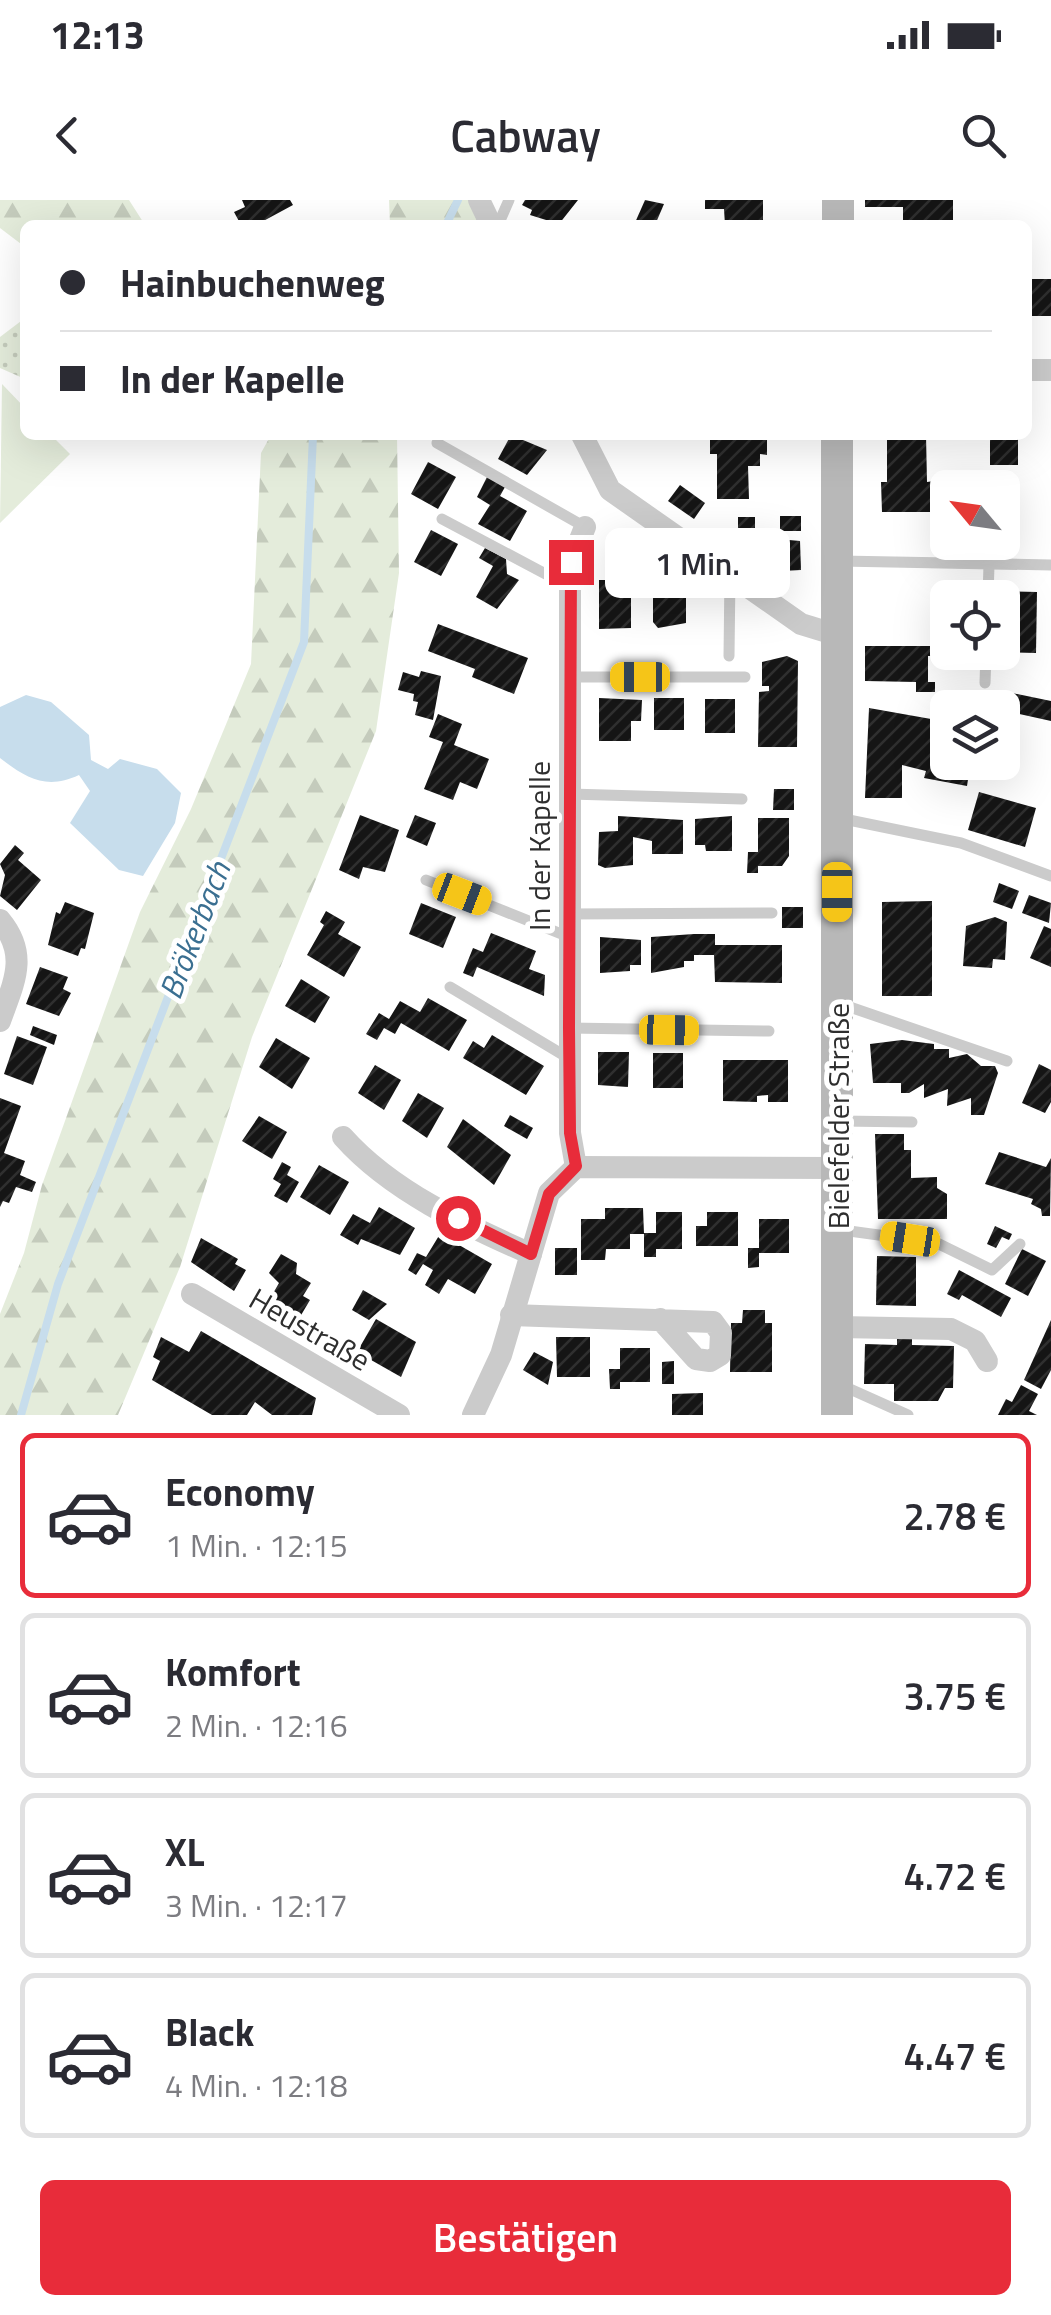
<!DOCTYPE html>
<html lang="de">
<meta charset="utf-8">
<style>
body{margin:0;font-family:"Titillium Web",sans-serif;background:#f7f7f7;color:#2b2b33;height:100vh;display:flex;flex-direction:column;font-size:38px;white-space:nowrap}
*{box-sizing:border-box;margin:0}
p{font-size:32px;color:#7c7c81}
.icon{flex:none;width:55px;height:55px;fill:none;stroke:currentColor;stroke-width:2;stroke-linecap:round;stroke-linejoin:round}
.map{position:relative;height:1215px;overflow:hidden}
.side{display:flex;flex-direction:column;background:#fff;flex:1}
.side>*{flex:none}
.banner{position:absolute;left:20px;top:20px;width:1012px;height:220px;border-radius:15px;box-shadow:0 10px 40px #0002;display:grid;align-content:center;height:220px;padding:0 40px;background:#fff}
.needle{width:65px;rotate:299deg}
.controls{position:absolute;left:930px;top:270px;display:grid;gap:20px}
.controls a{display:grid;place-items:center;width:90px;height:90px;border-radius:15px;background:#fff;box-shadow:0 10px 40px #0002;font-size:50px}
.end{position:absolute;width:45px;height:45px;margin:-22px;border:12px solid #e82c3a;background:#fff;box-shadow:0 0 0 5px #fff}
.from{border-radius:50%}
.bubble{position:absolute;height:70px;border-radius:15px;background:#fff;box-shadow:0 10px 40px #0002;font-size:32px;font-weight:600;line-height:70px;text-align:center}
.car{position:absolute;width:30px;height:60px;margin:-30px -15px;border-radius:12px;box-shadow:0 0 8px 2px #0007;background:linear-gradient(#f5c518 24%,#345 0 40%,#f5c518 0 76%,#345 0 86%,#f5c518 0)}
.banner b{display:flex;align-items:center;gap:35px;height:95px;font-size:38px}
.banner b+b{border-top:2px solid #e1e1e2}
.banner i{width:25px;height:25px;background:#2b2b33}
ul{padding:18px 0 0;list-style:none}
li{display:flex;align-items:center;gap:30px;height:165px;margin:0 20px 15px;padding:0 20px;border:5px solid #e1e1e2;border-radius:15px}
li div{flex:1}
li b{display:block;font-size:38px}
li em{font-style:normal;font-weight:600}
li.on{border-color:#e82c3a}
li>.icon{width:90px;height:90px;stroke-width:1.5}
.action{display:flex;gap:20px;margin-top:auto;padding:20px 40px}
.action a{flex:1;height:115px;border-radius:15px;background:#e82c3a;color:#fff;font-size:40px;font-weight:600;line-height:115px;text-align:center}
.status{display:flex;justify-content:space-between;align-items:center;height:70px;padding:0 50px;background:#fff;direction:ltr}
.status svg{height:28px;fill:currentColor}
header{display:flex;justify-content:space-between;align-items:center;height:130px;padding:0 40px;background:#fff;font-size:45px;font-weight:600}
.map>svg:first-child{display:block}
</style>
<div class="status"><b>12:13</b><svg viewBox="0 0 49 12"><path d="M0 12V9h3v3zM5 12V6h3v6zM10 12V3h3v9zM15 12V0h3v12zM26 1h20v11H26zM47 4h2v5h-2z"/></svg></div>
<header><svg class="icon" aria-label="back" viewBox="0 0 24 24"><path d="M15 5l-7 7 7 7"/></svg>Cabway<svg class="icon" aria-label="search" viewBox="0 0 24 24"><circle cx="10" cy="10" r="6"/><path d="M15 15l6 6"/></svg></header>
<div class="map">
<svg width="1051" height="1215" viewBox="0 0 1051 1215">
<defs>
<pattern id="forest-firs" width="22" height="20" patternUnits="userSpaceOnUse" patternTransform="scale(2.5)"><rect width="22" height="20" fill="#e4ecdb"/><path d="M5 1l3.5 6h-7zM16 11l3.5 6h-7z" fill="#c4cbbc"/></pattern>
<pattern id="park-dots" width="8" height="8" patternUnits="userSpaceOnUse" patternTransform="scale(2.5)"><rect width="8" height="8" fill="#e4ecdb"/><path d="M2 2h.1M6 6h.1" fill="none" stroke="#c4cbbc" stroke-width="1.8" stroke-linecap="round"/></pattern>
<pattern id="building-hatch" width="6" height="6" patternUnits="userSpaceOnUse" patternTransform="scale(2.5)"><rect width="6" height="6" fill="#151515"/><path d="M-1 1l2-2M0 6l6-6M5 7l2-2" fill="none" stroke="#2f2f2f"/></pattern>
</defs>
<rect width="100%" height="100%" fill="#fff"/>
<polygon fill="#e4ecdb" points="2,184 25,208 25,235 51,235 70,254 0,323"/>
<g fill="url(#forest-firs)">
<polygon points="0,0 129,0 145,25 25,25 25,47 0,28"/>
<polygon points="389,0 471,0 482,25 390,25"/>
<polygon points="271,235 397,235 399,373 376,531 252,837 180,1067 118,1215 0,1215 0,1114 24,1053 42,985 140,712 191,609 251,464 261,253"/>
</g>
<polygon fill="url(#park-dots)" points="25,118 25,179 0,168 0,137"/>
<path fill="#c7ddec" d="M26,495L51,502L89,535L91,560L108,569L120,559L157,569L181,593L175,623L143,676L119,670L70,623L90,591L79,575C47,590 27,579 0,558V507Z"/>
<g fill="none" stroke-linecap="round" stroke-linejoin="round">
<g stroke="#c7ddec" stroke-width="8">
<polyline points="446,25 458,0"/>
<polyline points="21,1215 58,1084 304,442 313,235"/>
</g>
</g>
<g fill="url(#building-hatch)">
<polygon points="242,0 290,0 293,5 256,25 241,25 234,12 245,7"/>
<polygon points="525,0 578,0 559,24 530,15 532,10 522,5"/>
<polygon points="645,0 664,4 655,25 634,25"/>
<polygon points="705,0 763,0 763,25 725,25 724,9 705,9"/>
<polygon points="865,0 953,0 953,24 903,25 903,7 865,7"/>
<rect x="1028" y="79" width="23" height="37"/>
<polygon points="511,235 547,250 527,275 498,259"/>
<polygon points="710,235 767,235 767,255 760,254 760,266 748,266 749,299 717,299 717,254 710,254"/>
<polygon points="887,235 926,235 927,282 934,281 934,312 882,312 881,282 887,282"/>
<rect x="990" y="235" width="28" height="30"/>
<polygon points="428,262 456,277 438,309 411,294"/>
<polygon points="487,277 505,287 500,296 527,311 510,341 478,324 490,305 477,297"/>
<polygon points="680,285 705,303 694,319 668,301"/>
<rect x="1002" y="292" width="14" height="43"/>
<rect x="780" y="316" width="21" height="15"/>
<rect x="738" y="317" width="17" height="17"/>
<polygon points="431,330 458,344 441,376 414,362"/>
<polygon points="645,335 667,350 659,362 637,347"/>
<polygon points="756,337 800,341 801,370 760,372"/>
<polygon points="485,348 506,359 507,374 519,380 497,409 476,397 493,366 479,358"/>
<polygon points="630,357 642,373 642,383 631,383 631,428 599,429 599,380 611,380"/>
<polygon points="653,380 686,380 686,423 658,428 653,422"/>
<polygon points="999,391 1037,392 1036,453 1002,452"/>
<polygon points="438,424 528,458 514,494 472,477 475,469 428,451"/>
<polygon points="865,446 939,446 939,456 928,456 928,482 935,482 935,492 916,492 916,482 865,481"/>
<polygon points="787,456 798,461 797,547 758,547 759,492 769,491 769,486 762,486 762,462"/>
<polygon points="421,471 441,476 433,520 415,515 418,502 413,501 414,494 398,490 403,472 419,477"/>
<polygon points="1002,491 1051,501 1051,521 1002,510"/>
<polygon points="599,498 642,500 641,521 631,521 631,541 599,541"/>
<rect x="654" y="498" width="30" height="32"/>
<rect x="705" y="499" width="30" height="34"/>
<polygon points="869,508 948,522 948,562 989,562 988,568 980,566 978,575 969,573 967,586 924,578 926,571 902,565 902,598 865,598"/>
<polygon points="438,514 462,524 454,545 489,559 477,589 460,582 453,600 424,589 443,542 429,537"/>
<polygon points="774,589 794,589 794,610 773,610"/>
<polygon points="979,592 1036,608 1025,647 968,630"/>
<polygon points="360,615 399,630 385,672 363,667 359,679 339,670"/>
<polygon points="415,615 436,623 427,646 406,637"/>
<polygon points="618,616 683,620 683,654 652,654 652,641 633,637 633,665 605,668 598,665 599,632 618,631"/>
<polygon points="732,616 732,651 706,651 705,645 695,645 695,619"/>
<polygon points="758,618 789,618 789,656 782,666 758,666 758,673 747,673 748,652 758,652"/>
<polygon points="15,645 24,653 18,660 41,680 17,710 0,696 5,675 0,664"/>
<polygon points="999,683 1019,691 1012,709 993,702"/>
<polygon points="1029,695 1051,703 1049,723 1022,713"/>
<polygon points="932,701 932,796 882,796 882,702"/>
<polygon points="65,702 94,713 85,749 81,748 78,756 48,745 56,712 60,714"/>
<polygon points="421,703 456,717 443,748 409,734"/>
<rect x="782" y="707" width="21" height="21"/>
<polygon points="326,711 345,722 338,734 361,747 344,777 307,755 324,725 320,722"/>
<polygon points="995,717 1007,722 1005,760 993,759 992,768 963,766 966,726"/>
<polygon points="1044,726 1051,729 1051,767 1030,758"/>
<polygon points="491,733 536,751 529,769 545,775 544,796 477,767 473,777 463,773 473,748 483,752"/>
<polygon points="694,734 715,734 715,745 782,745 782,783 715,782 714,755 694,755 694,761 684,761 684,767 651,773 651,737"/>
<polygon points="600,737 641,740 641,765 630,765 630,771 600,773"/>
<polygon points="40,767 68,777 63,789 71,793 59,816 26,804"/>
<polygon points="301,779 330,797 315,823 285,806"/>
<polygon points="428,798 467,820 449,851 401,823 395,834 384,828 377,840 366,834 379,813 389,819 400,801 420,812"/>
<polygon points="33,826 57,835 54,845 30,835"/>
<polygon points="492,835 544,866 526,895 463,858 473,841 484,848"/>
<polygon points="17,836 47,847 33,885 4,874"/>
<polygon points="276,838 310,858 292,889 259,867"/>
<polygon points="902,840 934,844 934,849 949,849 949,858 967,854 981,866 995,866 998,873 984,915 971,915 971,898 947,906 948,889 924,898 924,884 909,893 901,893 901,883 873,883 870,844"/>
<polygon points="598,852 629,852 628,887 598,885"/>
<rect x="653" y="853" width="30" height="35"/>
<polygon points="723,860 788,860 788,902 768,902 768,895 757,896 757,902 723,901"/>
<polygon points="1039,864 1051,870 1051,902 1045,913 1022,903"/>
<polygon points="375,865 401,880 384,910 358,893"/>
<polygon points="418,893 444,908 427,938 402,921"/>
<polygon points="0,898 21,906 4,953 25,961 20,975 36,982 32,992 16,987 9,1003 3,1001 0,1007"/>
<polygon points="510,915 533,928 527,939 504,926"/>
<polygon points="259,916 287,932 272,959 242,941"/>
<polygon points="463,919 511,955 494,985 447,947"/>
<polygon points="875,934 904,934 904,950 911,950 911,978 937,977 937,988 947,994 947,1019 878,1019"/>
<polygon points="999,952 1046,967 1051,958 1050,1016 1042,1016 1041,1009 1031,1004 1033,999 985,984"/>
<polygon points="282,962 291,967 287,975 299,982 287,1003 274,996 281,984 273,979"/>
<polygon points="319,965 349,982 330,1015 300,997"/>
<polygon points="379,1007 415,1028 400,1055 361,1039 358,1045 340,1035 353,1014 370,1023"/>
<polygon points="605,1008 643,1008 644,1034 630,1034 630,1049 606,1049 605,1060 581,1060 581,1019 605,1019"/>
<polygon points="656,1012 682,1012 682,1049 656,1049 656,1057 644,1057 644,1033 656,1033"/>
<polygon points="707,1012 738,1012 738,1046 696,1046 696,1026 707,1026"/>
<polygon points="759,1019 789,1019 789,1053 759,1053 759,1067 748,1068 748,1048 759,1048"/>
<polygon points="995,1026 1012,1034 1009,1040 1002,1037 996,1048 987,1044"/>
<polygon points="440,1034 492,1064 475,1094 448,1079 439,1094 425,1085 433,1070 423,1064 416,1075 408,1070 417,1053 426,1057"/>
<polygon points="201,1038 238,1059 235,1064 246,1070 234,1091 191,1062"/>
<rect x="555" y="1048" width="22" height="27"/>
<polygon points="1022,1049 1046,1061 1028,1096 1005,1084"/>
<polygon points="281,1054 297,1063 296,1074 311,1083 303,1096 310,1100 294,1127 264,1109 279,1083 269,1073"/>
<polygon points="877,1056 916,1057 916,1106 876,1105"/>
<polygon points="959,1070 1011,1098 1001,1117 962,1095 959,1100 947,1094"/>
<polygon points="363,1090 387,1104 369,1120 352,1110"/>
<polygon points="743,1110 765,1110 765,1123 772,1123 772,1172 730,1172 731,1123 742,1123"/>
<polygon points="376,1119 416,1142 401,1177 357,1152"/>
<polygon points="1051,1120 1051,1170 1041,1189 1024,1180"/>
<polygon points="201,1131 316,1198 312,1215 272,1215 255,1202 247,1215 212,1215 152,1180 160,1161 153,1157 161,1137 189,1152"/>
<polygon points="897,1136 912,1136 912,1145 954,1146 953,1188 945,1188 938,1201 894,1201 894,1184 864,1184 865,1144 897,1145"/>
<polygon points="556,1137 590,1137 590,1177 557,1177"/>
<polygon points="620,1148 650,1148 650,1182 620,1182 620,1189 610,1189 609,1169 620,1169"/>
<polygon points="534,1152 553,1162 548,1185 523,1170"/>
<polygon points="674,1161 674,1184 662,1184 662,1162"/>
<polygon points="1021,1185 1038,1194 1029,1211 1037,1215 998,1215 1006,1199 1012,1202"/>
<polygon points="703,1193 703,1215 672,1215 672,1194"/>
</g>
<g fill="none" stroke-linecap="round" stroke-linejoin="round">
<g stroke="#cbcbcb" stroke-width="11">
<polyline points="498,25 509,0"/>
<polyline points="437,243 585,327"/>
<polyline points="442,319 570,387"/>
<polyline points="840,361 1051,365"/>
<polyline points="988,398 989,364"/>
<polyline points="729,456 730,374"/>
<polyline points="570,477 745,477"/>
<polyline points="985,483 986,452"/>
<polyline points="570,594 742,599"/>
<polyline points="839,618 961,643 1051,676"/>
<polyline points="426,680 569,737"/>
<polyline points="569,714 772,713"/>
<polyline points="450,787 570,859"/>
<polyline points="841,804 1007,861"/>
<polyline points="569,828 769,831"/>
<polyline points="841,921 912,922"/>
<polyline points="842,1030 937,1043 992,1070 1020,1044"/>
<polyline points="841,1185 908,1215"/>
</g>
<g stroke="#cbcbcb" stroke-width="22">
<polyline points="479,0 491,25"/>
<polyline points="1028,170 1051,170"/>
<polyline points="582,235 610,290 801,424 837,435"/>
<path d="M0,720C29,755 14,782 0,821"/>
<path d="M343,937C391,991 465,1025 531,1054"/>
<polyline points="576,967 570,933 570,387 571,362 585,327"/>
<polyline points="192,1094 399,1215"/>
<polyline points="511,1115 713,1122 721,1133 720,1155 710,1161 696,1159 660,1119"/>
<polyline points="837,1127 951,1129 975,1141 987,1161"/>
<polyline points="473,1215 501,1155 549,993 576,967 837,968"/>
</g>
<g stroke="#b8b8b8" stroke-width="32">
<polyline points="838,25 838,0"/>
<polyline points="837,235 837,1215"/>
</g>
</g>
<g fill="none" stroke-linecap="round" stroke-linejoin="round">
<polyline stroke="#e82c3a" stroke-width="12" points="458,1018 531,1054 549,994 576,966 570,933 569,828 571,362"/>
</g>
<g text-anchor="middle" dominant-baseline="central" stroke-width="10" stroke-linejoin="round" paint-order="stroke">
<g font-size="30" fill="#2e2e2e" stroke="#fff">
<text transform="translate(539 646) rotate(-90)">In der Kapelle</text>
<text transform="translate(838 916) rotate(-90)">Bielefelder Straße</text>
<text transform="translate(310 1129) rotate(30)">Heustraße</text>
</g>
<g font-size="32" font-style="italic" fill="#3a6f91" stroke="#fff">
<text transform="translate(194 730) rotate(-69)">Brökerbach</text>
</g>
</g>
</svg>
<div class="controls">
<a><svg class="needle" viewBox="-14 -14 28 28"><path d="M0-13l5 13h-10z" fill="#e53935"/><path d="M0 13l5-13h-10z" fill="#7c7c81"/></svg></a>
<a><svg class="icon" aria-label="locate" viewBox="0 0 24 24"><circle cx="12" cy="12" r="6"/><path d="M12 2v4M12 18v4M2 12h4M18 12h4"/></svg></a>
<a><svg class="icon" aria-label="layers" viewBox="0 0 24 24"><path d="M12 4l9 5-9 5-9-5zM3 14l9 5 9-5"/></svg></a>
</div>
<i class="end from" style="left:458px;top:1018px"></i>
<i class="end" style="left:571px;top:362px"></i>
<div class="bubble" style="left:605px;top:328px;width:185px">1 Min.</div>
<i class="car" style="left:640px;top:477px;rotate:270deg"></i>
<i class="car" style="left:837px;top:692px;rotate:180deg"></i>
<i class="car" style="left:462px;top:694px;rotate:111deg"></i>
<i class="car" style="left:669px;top:830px;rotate:91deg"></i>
<i class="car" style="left:910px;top:1039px;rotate:279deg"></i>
<div class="banner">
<b><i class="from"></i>Hainbuchenweg</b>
<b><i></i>In der Kapelle</b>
</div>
</div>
<section class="side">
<ul>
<li class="on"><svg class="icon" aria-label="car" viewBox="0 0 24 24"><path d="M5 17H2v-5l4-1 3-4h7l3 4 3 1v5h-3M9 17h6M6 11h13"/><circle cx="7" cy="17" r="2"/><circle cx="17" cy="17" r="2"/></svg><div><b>Economy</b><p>1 Min. · 12:15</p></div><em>2.78 €</em></li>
<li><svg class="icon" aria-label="car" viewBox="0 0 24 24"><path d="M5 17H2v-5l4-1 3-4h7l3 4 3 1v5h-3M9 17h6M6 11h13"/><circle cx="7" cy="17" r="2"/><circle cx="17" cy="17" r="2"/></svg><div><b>Komfort</b><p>2 Min. · 12:16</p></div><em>3.75 €</em></li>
<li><svg class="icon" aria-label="car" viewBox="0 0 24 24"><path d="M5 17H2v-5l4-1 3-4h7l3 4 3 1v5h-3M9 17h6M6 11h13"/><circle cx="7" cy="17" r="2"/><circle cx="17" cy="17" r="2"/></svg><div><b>XL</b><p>3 Min. · 12:17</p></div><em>4.72 €</em></li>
<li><svg class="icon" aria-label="car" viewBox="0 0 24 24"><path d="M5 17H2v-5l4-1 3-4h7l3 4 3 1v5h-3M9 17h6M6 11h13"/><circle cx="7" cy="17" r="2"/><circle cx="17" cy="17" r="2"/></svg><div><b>Black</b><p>4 Min. · 12:18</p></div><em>4.47 €</em></li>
</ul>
<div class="action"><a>Bestätigen</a></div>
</section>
